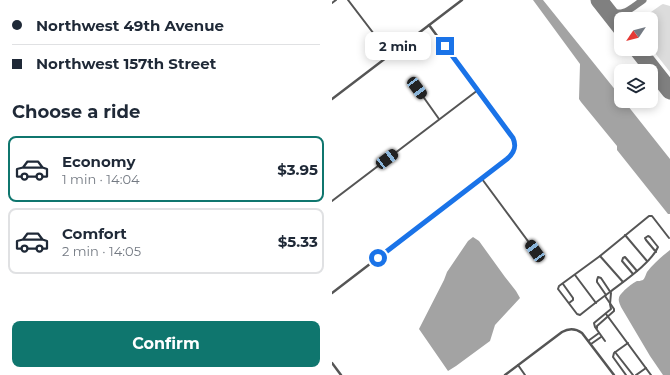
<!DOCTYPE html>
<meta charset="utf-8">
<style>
body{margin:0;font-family:Montserrat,sans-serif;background:#f6f6f7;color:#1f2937;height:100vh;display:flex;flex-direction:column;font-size:15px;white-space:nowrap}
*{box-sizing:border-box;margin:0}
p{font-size:13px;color:#747a83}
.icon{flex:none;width:22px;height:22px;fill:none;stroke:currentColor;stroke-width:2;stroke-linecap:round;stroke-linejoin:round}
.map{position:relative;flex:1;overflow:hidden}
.panel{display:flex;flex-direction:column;background:#fff;width:332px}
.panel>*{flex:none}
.guide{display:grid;align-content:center;height:88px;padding:0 12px;background:#fff}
.needle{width:26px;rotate:235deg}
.controls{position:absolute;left:282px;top:12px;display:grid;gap:8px}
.controls a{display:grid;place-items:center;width:44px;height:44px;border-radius:8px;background:#fff;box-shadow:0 2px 10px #0003;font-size:20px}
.end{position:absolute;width:18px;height:18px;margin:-9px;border:5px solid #1a73e8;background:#fff;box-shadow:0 0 0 2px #fff}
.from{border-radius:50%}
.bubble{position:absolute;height:28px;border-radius:8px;background:#fff;box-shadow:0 2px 10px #0003;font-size:13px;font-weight:700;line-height:28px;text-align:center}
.car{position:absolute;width:12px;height:24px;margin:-12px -6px;border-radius:5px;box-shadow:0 0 3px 1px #0007;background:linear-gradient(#222 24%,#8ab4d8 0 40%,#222 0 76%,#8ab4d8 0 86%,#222 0)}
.guide b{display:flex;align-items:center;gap:14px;height:38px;font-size:15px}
.guide b+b{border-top:1px solid #e0e1e3}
.guide i{width:10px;height:10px;background:#1f2937}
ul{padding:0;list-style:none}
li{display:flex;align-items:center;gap:12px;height:66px;margin:0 8px 6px;padding:0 4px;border:2px solid #e0e1e3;border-radius:8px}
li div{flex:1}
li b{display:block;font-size:15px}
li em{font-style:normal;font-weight:700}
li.current{border-color:#0f766e}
li>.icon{width:36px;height:36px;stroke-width:1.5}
h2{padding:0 12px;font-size:18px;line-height:48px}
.primary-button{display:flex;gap:8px;margin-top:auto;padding:8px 12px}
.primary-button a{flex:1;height:46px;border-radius:8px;background:#0f766e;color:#fff;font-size:16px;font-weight:700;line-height:46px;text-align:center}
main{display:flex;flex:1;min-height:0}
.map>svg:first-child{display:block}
</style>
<main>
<section class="panel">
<div class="guide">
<b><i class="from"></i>Northwest 49th Avenue</b>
<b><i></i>Northwest 157th Street</b>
</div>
<h2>Choose a ride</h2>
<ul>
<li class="current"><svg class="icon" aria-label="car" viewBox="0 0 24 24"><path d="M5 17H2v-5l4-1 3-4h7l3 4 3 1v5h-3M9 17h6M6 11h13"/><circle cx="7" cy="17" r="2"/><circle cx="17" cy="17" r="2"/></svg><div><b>Economy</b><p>1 min · 14:04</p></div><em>$3.95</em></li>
<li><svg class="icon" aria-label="car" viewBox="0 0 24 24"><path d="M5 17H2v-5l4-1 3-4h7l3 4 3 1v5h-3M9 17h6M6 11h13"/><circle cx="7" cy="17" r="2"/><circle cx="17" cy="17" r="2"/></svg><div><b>Comfort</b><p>2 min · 14:05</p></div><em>$5.33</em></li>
</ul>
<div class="primary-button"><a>Confirm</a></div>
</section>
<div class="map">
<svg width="338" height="375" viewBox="0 0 338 375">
<rect width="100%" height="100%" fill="#fff"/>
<polygon fill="#dcdcdc" points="331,4 338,6 338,72 319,48 319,19 309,19 329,5"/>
<g fill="#a3a3a3">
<polygon points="201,0 211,0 289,97 289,101 292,101 338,159 338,214 336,214 285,150 285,146 249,102 247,99 248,64"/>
<polygon points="141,237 147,241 173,277 184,291 188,298 163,325 158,341 124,366 116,371 87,329 88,327 112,280 115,272 136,241"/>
<path d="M338,250V375H331L318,356L289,307C288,304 286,301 287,298C287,294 300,283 305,281C307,281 308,281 311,280C313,278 314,274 315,272C321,264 330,256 338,250Z"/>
</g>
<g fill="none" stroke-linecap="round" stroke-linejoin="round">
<path stroke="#808080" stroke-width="7" d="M275,10C291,18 298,9 311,0"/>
<g stroke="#808080" stroke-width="17">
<polyline points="267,0 289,28"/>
<polyline points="305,49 338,91"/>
</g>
<g stroke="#555" stroke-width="2">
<polyline points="16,0 58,55"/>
<polyline points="0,3 4,0"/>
<polyline points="85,88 107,119"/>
<polyline points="150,179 207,256"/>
<polyline points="0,201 146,90"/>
<polyline points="293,235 315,261"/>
<path d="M324,252L314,240L313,238L316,236L318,237L326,247C319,263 292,281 278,292C268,299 258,307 248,315L245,314L226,289L227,286L268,256L317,216H320L337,238"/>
<polyline points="268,256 291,282"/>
<polyline points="301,274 290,261 291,258 293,257 305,271"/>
<polyline points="243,275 264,303"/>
<polyline points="231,284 241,298 241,300 237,303"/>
<polyline points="274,314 319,375"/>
<polyline points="265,328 265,326 282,311 282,309 273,296"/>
<polyline points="256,341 267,333"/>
<polyline points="273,341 263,327 262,323 279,309 278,304 279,293 269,278 266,277 265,280 265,282 274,295"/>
<polyline points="259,344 269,337"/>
<polyline points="283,352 301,375"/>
<polyline points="186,365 193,375"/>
<polyline points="294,375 281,357 282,353 296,343"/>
<polyline points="304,375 314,368"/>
</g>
<g stroke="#555" stroke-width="2.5">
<polyline points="0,99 130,0"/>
<path d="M0,293L175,159C184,152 184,143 178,134L97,25"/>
<polyline points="0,363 9,375"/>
<path d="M173,375L230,332C237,328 243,328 250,333L282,375"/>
</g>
</g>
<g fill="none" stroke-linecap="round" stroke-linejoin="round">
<path stroke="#1a73e8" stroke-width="5" d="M46,258L175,159C182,153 185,147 181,138L113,46"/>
</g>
</svg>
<div class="controls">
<a><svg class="needle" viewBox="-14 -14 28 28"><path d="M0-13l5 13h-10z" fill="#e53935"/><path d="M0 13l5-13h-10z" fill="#747a83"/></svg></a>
<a><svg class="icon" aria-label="layers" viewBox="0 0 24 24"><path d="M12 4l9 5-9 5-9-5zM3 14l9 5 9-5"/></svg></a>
</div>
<i class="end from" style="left:46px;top:258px"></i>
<i class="end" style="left:113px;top:46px"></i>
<div class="bubble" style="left:33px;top:32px;width:66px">2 min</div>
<i class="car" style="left:85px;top:88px;rotate:143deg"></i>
<i class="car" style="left:55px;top:159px;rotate:53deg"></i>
<i class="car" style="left:203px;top:251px;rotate:324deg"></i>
</div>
</main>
